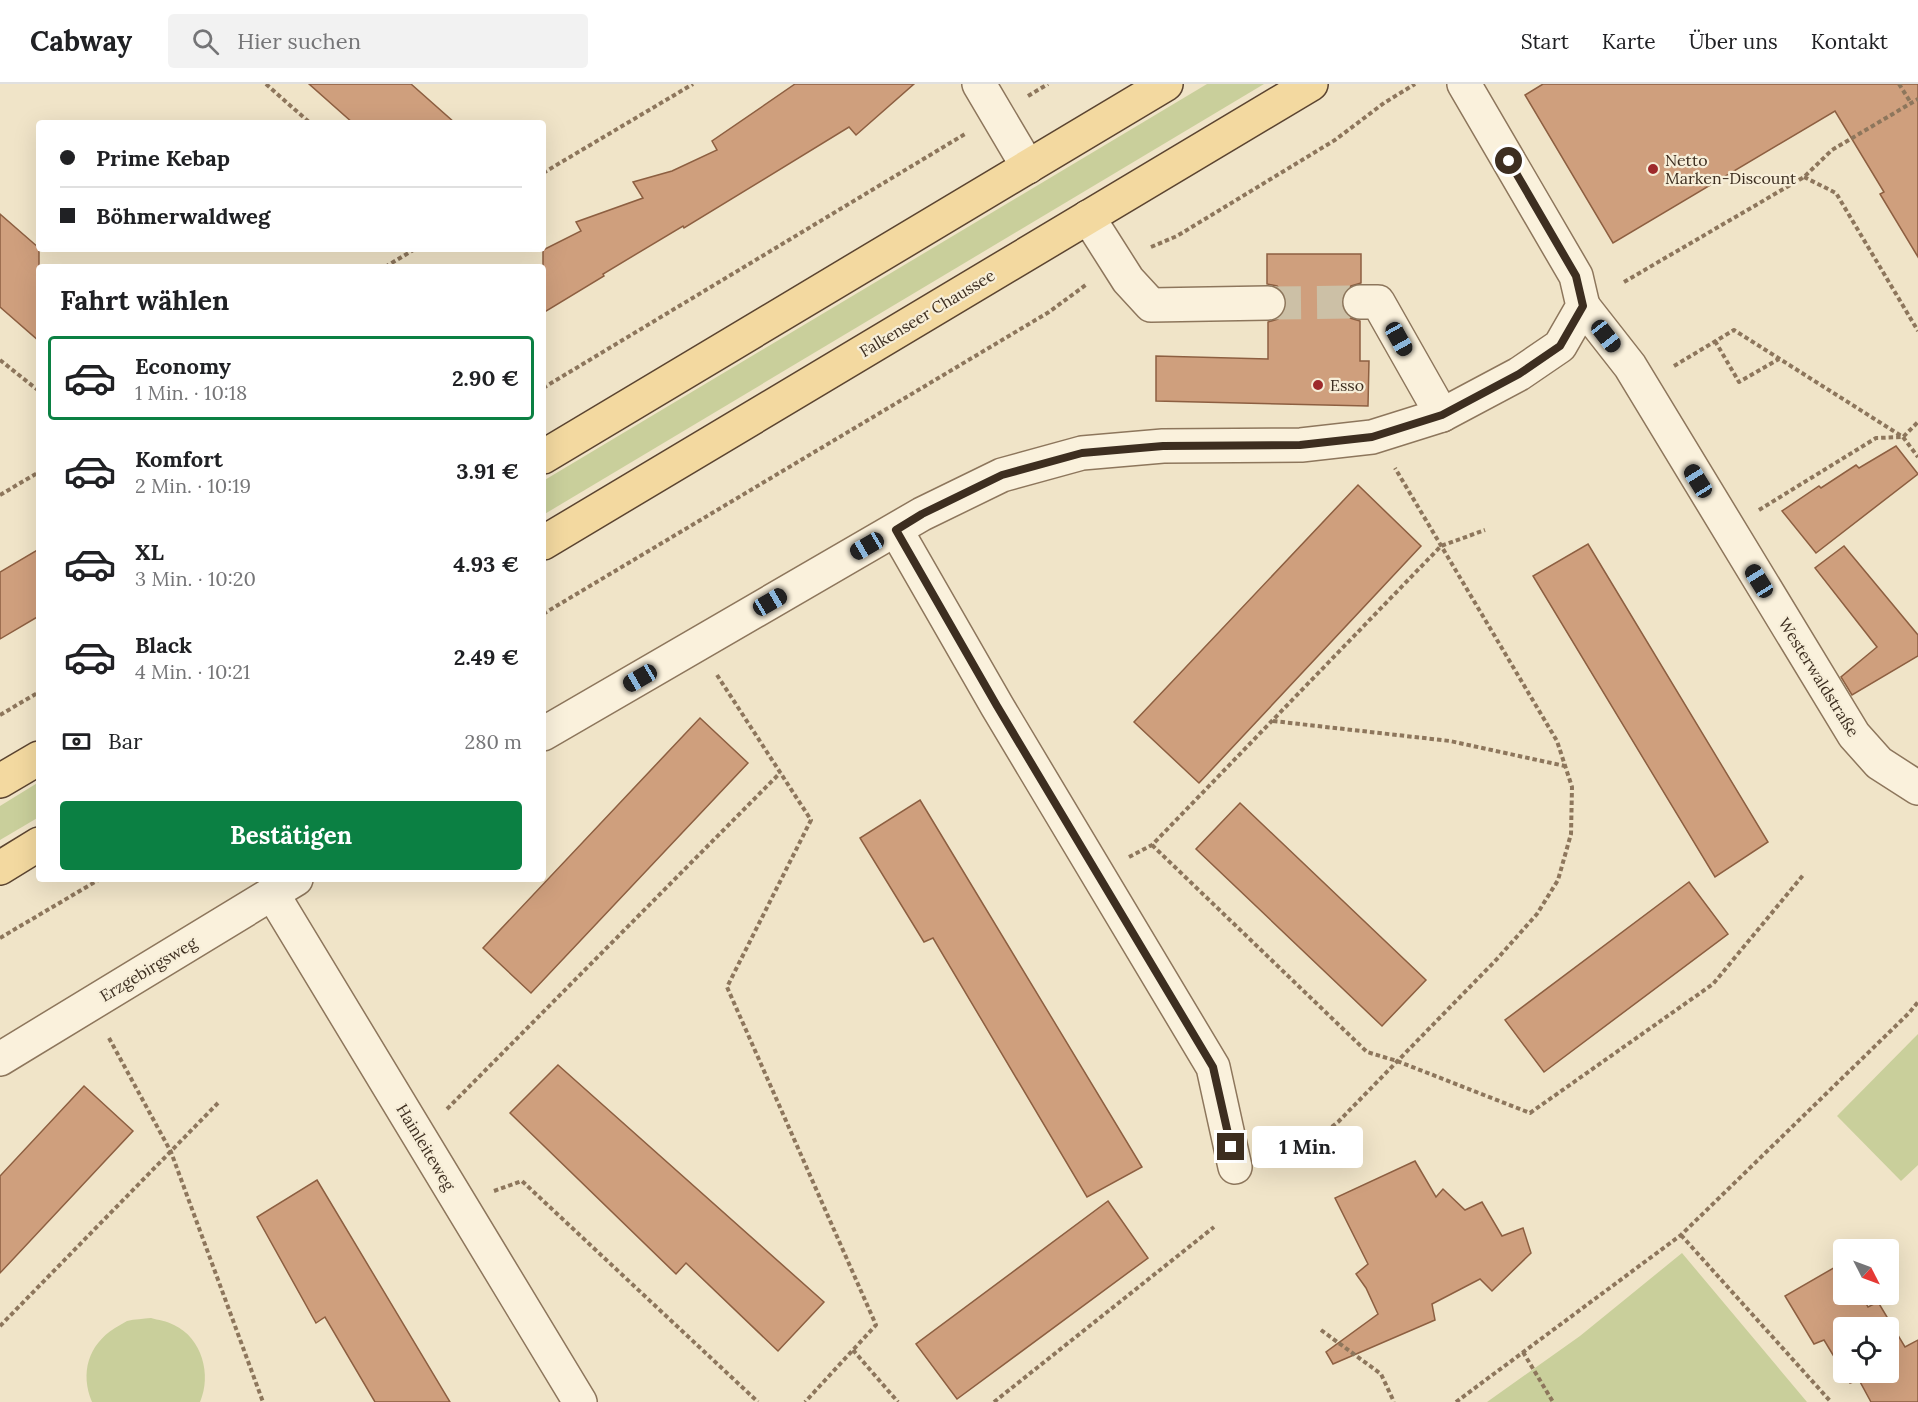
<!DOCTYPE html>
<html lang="de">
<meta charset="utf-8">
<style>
body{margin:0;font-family:Lora,serif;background:#f2f2f2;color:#202124;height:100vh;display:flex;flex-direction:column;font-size:22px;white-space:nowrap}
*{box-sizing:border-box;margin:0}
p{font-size:20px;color:#757577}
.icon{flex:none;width:33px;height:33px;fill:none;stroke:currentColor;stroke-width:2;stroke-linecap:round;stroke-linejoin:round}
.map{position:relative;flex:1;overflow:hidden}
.sheet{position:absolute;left:36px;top:180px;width:510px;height:618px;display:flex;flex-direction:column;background:#fff;border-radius:6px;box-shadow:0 6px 24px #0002}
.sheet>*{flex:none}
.top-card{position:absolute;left:36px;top:36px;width:510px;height:132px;border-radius:6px;box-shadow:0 6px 24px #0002;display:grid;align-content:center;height:132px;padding:0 24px;background:#fff}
.needle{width:39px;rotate:132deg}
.controls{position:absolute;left:1833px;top:1155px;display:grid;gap:12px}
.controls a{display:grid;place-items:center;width:66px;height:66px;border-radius:6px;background:#fff;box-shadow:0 6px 24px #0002;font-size:30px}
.end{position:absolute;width:27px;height:27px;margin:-14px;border:8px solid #3d2e20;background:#fff;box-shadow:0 0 0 3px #fff}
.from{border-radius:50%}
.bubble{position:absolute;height:42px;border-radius:6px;background:#fff;box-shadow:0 6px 24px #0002;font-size:20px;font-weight:800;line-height:42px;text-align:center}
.car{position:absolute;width:18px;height:36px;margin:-18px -9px;border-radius:8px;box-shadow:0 0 4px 2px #0007;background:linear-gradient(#222 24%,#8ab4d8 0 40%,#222 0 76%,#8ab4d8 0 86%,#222 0)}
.top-card b{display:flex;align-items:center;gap:21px;height:57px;font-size:22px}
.top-card b+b{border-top:2px solid #e0e0e0}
.top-card i{width:15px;height:15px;background:#202124}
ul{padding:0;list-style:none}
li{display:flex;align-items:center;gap:18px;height:84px;margin:0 12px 9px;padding:0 12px;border:3px solid transparent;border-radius:6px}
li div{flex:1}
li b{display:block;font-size:22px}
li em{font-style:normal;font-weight:800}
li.current{border-color:#0b8043}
li>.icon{width:54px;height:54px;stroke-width:1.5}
h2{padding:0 24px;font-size:27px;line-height:72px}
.pay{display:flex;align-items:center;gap:15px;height:66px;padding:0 24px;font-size:22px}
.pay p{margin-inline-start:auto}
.button{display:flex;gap:12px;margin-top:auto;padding:12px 24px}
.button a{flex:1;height:69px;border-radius:6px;background:#0b8043;color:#fff;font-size:24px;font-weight:800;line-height:69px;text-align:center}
header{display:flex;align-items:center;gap:36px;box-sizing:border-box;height:84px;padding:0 30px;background:#fff;border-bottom:2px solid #e0e0e0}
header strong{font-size:28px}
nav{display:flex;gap:33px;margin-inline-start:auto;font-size:21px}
.search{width:420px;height:54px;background:#f2f2f2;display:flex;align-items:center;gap:15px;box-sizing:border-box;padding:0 21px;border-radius:6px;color:#757577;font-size:22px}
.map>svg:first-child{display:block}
</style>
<header>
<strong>Cabway</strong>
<div class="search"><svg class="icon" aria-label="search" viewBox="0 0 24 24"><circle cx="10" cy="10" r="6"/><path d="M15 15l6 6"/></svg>Hier suchen</div>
<nav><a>Start</a><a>Karte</a><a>Über uns</a><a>Kontakt</a></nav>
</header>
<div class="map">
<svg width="1918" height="1318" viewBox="0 0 1918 1318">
<rect width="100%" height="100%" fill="#f0e4c8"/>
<g fill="#c9cf9b">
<polygon points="1207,0 1264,0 543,431 543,397"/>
<polygon points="39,698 39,733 0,756 0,722"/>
<polygon points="1918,950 1918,1081 1901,1097 1837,1032"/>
<polygon points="1682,1169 1807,1318 1487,1318 1580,1252"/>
<path d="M151,1234C158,1236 167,1237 174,1241C202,1254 212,1291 200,1318H92C80,1289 88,1261 115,1244C119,1242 123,1239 127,1237C135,1235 143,1235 151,1234Z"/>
</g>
<g fill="#cf9f7d" stroke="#8d5f41" stroke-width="1.5" fill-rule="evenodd">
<polygon points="309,0 411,0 455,39 353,39"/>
<polygon points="795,0 914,0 856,51 849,43 684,144 683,142 603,190 604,192 543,229 543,166 581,147 576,138 643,114 633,98 672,87 717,66 712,57"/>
<polygon points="1543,0 1918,0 1918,173 1880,110 1884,108 1835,27 1613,159 1525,11"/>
<polygon points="0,130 39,164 39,257 0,223"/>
<polygon points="1267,170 1361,170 1361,199 1351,202 1344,208 1341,219 1344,227 1350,234 1360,237 1360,277 1369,277 1368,322 1156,317 1156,272 1268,275 1268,238 1278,235 1285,228 1287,219 1284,209 1277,202 1267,200"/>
<polygon points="1896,362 1918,390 1816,469 1782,427 1819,402 1821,404 1856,381 1859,384"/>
<polygon points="1358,401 1421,462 1199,699 1134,638"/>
<polygon points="1588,460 1768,758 1715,793 1533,492"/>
<polygon points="1844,462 1918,551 1918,572 1852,611 1841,593 1877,563 1815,484"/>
<polygon points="39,465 39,532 0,555 0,488"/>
<polygon points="700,634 748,679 531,909 483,864"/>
<polygon points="920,716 1142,1083 1087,1113 933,854 924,858 860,754"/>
<polygon points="1240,719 1426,896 1382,942 1196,765"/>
<polygon points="1689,798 1728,850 1544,988 1505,936"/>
<polygon points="558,981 824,1218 778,1267 686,1179 676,1190 510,1029"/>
<polygon points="84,1002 133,1047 0,1189 0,1092"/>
<polygon points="1415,1077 1436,1113 1443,1105 1465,1126 1482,1118 1502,1152 1523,1144 1531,1169 1492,1207 1480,1195 1432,1220 1435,1236 1333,1280 1326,1268 1378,1230 1366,1204 1356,1190 1368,1180 1335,1114"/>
<polygon points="317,1096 450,1318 375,1318 325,1233 316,1239 257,1133"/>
<polygon points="1108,1117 1148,1174 957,1315 916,1260"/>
<path d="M1844,1178V1210H1861L1868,1223L1878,1218L1905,1263L1918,1256V1318H1871L1859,1296L1850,1299L1824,1256L1814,1260L1785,1212ZM1844,1244H1888V1288H1844Z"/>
</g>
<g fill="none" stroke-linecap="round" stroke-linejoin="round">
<polyline stroke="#ccc0a6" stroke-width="33" stroke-dasharray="33 16" stroke-linecap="butt" points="1268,219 1360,218"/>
<g stroke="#8d765c" stroke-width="36">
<g id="minor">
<polyline points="979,0 1028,83"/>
<polyline points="1088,133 1128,196 1151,221 1268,219"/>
<polyline points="1360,218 1378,218 1442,331"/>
<polyline points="1583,222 1630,282 1854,651 1879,679 1918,704"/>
<polyline points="896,446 997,622 1213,983 1235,1083"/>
<polyline points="543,650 922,430 1002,391 1082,369 1163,362 1301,361 1372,353 1442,331 1519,290 1560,262 1583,222 1576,192 1464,0"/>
<polyline points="272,809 580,1318"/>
<polyline points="0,975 296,795"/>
</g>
</g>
<g stroke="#5b4430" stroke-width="36">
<g id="major">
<polyline points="543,373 1166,0"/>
<polyline points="543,459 1311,0"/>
<polyline points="0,697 39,674"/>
<polyline points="0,784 39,760"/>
</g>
</g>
<g stroke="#8d765c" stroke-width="4" stroke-dasharray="4.5 3" stroke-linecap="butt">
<polyline points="266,0 310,39"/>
<polyline points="1899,0 1911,19"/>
<polyline points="1028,12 1048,0"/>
<polyline points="543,89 693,0"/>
<polyline points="1804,93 1836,109 1918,247"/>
<polyline points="1151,163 1177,152 1335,56 1384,19 1415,0"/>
<polyline points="385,183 415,165"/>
<polyline points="1624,198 1804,93 1832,66 1918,15"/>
<polyline points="1715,257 1739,298 1779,275"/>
<polyline points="0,276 39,307"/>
<polyline points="1674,282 1734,246 1903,353 1918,373"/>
<polyline points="543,304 965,50"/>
<polyline points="0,411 39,388"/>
<polyline points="1759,426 1876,354 1903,353 1918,338"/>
<polyline points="543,530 1049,228 1087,200"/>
<polyline points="717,591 811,736 727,903 876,1241 805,1318"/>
<polyline points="0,631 39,608"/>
<polyline points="1273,637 1450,657 1565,682"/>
<polyline points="1152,761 1367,968 1397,977 1530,1029 1713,900 1804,790"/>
<polyline points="1129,773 1152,761 1441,462 1485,446"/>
<polyline points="0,854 100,795"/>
<polyline points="109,954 171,1068 263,1318"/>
<polyline points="447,1025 780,689"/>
<polyline points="1296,1070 1338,1038 1497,875 1537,830 1558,796 1571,750 1572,703 1557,657 1395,384"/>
<polyline points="494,1107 522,1097 758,1318"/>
<polyline points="1681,1151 1831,1318"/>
<polyline points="0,1242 218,1019"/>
<polyline points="1321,1246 1381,1290 1394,1318"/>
<polyline points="853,1266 898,1318"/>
<polyline points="1523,1268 1553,1318"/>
<polyline points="994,1318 1214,1143"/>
<polyline points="1456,1318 1681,1151 1909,929 1918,918"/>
</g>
<use href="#minor" stroke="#faf1dc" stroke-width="33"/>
<use href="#major" stroke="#f3d9a0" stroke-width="33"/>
</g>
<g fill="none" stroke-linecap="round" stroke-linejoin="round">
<polyline stroke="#3d2e20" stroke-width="8" points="1231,1063 1213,983 997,622 896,446 922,430 1002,391 1082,369 1163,362 1300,361 1372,353 1442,331 1519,290 1560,262 1583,222 1576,192 1509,77"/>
</g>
<g fill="#9e2a2b" stroke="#f7eed8" stroke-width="2">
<circle cx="1653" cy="85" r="6"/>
<circle cx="1318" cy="301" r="6"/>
</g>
<g text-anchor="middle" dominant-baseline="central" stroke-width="4.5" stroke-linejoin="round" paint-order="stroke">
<g font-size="16" fill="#3d2e20" stroke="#f7eed8" text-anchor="start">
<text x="1665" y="76">Netto<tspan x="1665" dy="18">Marken-Discount</tspan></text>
<text x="1330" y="301">Esso</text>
</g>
<g font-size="16" fill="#3d2e20" stroke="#f7eed8">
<text transform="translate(927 229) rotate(-31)">Falkenseer Chaussee</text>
<text transform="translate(1819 593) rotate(58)">Westerwaldstraße</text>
<text transform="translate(148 885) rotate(-31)">Erzgebirgsweg</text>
<text transform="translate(426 1063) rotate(59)">Hainleiteweg</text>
</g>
</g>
</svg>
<div class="controls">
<a><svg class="needle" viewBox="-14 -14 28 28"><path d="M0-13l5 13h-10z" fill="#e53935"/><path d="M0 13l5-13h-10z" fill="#757577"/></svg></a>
<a><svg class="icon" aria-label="locate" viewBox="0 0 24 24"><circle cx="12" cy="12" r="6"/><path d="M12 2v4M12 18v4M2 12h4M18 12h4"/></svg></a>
</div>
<i class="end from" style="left:1509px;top:77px"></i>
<i class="end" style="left:1231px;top:1063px"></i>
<div class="bubble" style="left:1252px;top:1042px;width:111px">1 Min.</div>
<i class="car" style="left:1606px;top:252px;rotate:142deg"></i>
<i class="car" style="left:1399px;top:255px;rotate:151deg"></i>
<i class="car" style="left:1698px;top:397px;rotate:328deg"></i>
<i class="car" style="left:867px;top:462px;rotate:240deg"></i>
<i class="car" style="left:1759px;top:497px;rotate:328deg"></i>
<i class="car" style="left:770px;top:518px;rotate:60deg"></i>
<i class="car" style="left:640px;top:594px;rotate:240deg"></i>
<div class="top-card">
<b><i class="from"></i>Prime Kebap</b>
<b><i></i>Böhmerwaldweg</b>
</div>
<section class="sheet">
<h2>Fahrt wählen</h2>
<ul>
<li class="current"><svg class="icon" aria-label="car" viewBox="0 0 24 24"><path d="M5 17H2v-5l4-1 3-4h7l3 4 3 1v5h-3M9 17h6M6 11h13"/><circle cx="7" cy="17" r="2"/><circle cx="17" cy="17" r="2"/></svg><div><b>Economy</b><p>1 Min. · 10:18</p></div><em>2.90 €</em></li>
<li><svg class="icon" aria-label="car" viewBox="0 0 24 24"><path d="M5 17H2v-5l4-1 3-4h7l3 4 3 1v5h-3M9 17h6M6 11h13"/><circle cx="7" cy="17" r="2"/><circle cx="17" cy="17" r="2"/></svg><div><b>Komfort</b><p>2 Min. · 10:19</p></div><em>3.91 €</em></li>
<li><svg class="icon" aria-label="car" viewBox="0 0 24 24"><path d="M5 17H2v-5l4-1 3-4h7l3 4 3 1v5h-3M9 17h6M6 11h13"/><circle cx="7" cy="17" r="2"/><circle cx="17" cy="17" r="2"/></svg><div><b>XL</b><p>3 Min. · 10:20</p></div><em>4.93 €</em></li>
<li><svg class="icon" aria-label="car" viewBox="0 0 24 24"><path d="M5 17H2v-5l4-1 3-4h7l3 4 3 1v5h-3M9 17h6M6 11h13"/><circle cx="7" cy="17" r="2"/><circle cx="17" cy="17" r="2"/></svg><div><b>Black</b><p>4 Min. · 10:21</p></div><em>2.49 €</em></li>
</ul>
<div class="pay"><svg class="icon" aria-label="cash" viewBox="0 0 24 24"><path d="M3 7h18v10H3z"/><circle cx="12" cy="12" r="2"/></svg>Bar<p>280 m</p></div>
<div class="button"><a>Bestätigen</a></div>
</section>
</div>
